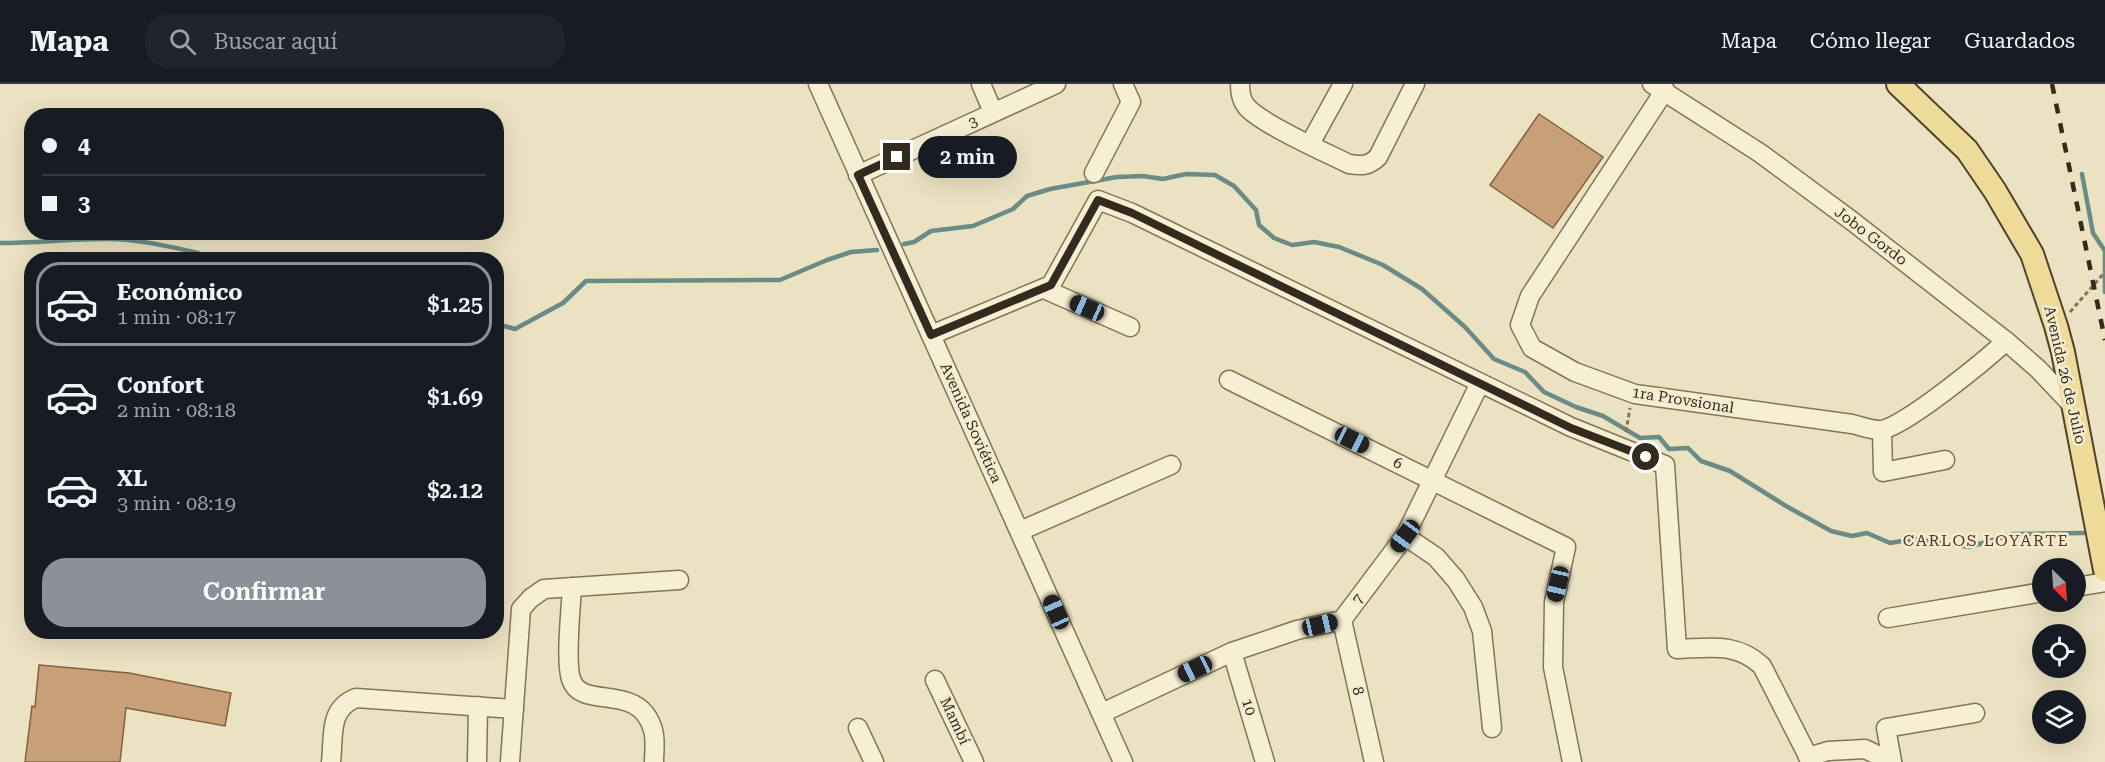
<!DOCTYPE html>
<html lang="es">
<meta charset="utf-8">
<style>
body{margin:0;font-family:"Roboto Serif",serif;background:#20242c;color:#f1f3f6;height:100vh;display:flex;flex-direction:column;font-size:22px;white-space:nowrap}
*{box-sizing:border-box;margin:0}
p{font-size:20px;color:#9ea1a6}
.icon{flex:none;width:33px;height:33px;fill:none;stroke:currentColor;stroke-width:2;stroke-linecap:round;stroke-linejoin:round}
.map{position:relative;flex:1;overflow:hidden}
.panel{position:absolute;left:24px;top:168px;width:480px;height:387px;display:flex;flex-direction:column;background:#171b24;border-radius:24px;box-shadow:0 6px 24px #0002}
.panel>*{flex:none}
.guide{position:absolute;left:24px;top:24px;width:480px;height:132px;border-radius:24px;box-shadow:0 6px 24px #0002;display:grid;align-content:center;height:132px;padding:0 18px;background:#171b24}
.needle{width:39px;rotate:155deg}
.tools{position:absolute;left:2032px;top:474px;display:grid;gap:12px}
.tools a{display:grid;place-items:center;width:54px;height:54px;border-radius:50%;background:#171b24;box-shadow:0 6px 24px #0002;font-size:30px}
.end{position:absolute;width:27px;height:27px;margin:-14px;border:8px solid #342a1d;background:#fff;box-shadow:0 0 0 3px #fff}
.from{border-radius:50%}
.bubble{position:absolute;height:42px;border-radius:21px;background:#171b24;box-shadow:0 6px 24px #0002;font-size:20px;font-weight:600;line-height:42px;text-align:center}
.car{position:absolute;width:18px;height:36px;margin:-18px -9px;border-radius:8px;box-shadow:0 0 4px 2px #0007;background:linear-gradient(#222 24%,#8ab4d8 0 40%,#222 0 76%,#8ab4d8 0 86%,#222 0)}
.guide b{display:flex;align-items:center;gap:21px;height:57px;font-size:22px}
.guide b+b{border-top:2px solid #363941}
.guide i{width:15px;height:15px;background:#f1f3f6}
ul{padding:10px 0 0;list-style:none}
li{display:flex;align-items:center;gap:18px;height:84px;margin:0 12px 9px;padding:0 6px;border:3px solid transparent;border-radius:24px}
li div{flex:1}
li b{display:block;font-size:22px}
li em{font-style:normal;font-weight:600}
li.active{border-color:#8c9099}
li>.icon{width:54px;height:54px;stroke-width:1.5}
.cta{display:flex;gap:12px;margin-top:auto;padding:12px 18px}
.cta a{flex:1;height:69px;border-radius:24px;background:#8c9099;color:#fff;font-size:24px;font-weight:600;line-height:69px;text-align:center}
header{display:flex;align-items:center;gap:36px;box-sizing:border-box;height:84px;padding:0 30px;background:#171b24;border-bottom:2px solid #363941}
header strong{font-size:28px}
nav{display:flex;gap:33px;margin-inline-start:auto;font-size:21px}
.search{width:420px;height:54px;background:#20242c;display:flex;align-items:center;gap:15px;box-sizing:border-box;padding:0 21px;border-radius:24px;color:#9ea1a6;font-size:22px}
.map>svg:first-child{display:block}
</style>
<header>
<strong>Mapa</strong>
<div class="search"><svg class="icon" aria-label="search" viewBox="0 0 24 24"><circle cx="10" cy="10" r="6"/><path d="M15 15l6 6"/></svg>Buscar aquí</div>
<nav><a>Mapa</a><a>Cómo llegar</a><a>Guardados</a></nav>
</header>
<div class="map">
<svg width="2105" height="678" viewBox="0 0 2105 678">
<rect width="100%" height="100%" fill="#ebe2c1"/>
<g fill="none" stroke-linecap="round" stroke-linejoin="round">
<g stroke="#6b8b86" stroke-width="4.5">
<polyline points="2082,90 2093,149 2105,167 2105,208"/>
<path d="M0,159C36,159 71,155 107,155C137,155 168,162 198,169L201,176"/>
<polyline points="904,160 914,158 931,147 973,142 1013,125 1027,112 1050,105 1117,93 1143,92 1163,95 1186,90 1215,91 1234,102 1256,126 1259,141 1274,154 1292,161 1314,158 1339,163 1383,181 1422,205 1465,243 1494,275 1525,288 1544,308 1576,323 1603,332 1640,354 1659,353 1669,365 1688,364 1701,377 1730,387 1786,422 1831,447 1852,452 1867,449 1890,459 1914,455 1969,463 2013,450 2084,449"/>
<polyline points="496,240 515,245 563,219 586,197 780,196 827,176 851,168 877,166"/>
</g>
</g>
<g fill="#c8a078" stroke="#826040" stroke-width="1.5">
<polygon points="1539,30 1603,73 1553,144 1490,101"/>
<polygon points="39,581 129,589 231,609 225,642 126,624 120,678 25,678 32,622 35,623"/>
</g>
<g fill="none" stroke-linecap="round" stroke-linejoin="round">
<g stroke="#847459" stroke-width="21">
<g id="minor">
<polyline points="818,0 1123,678"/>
<polyline points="981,0 993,28"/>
<path d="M1240,0C1240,8 1241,16 1246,22C1259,39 1327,69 1349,80C1362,82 1369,82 1378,73L1415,0"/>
<polyline points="1652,0 1760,69 1852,137 2006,257 2038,285 2074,323"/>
<path d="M1665,6L1530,212L1520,241L1532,264L1575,288L1635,310L1852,340C1861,342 1871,346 1880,346C1901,346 1988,274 2006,257"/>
<polyline points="1310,60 1343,0"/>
<polyline points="1094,89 1131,18 1123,0"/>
<polyline points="858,91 1056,0"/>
<polyline points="1044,205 1130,243"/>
<path d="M931,251L1051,201L1098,116L1132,129L1571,343L1665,381L1677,565C1710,564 1736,558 1762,582L1811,678"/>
<polyline points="1229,296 1566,463 1554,518 1553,583 1572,678"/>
<polyline points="1882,347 1883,388 1945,376"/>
<polyline points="1020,447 1171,381"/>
<polyline points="1405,452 1436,473 1456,496 1473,523 1482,547 1492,644"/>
<path d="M572,503C571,525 565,576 571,595C581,628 639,596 653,646C656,656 654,668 654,678"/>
<polyline points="2076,503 2105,498"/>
<polyline points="1888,534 2043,508"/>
<polyline points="1342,536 1374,678"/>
<polyline points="1232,568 1265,678"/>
<polyline points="935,596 974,678"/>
<polyline points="1102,629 1232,568 1297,546 1342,536 1405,452 1480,299"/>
<polyline points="858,644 874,678"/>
<polyline points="1808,673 1828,667 1865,665 1892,678"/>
<polyline points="1892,677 1886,644 1975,629"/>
<path d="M331,678C334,652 328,625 356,614L514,625"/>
<polyline points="477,678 478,622"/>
<polyline points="510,678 521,525 531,514 544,505 679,496"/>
</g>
</g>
<g stroke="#51422e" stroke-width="26">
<polyline id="major" points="1898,0 1967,66 1995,107 2032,170 2056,242 2063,268 2105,486"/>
</g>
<g stroke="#847459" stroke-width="3" stroke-dasharray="4.5 3" stroke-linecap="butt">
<polyline points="2070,228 2105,188"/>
<polyline points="1626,348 1630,324"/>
</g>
<use href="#minor" stroke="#f7efd3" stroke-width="18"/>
<use href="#major" stroke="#eedb99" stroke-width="22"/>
<polyline stroke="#342a1d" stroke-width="4.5" stroke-dasharray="10 10" stroke-linecap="butt" points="2052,0 2105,256"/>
</g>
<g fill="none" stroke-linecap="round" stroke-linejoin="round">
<polyline stroke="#342a1d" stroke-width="8" points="897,73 858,91 931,251 1051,201 1098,116 1132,129 1571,344 1646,373"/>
</g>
<g text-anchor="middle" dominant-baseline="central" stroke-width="5" stroke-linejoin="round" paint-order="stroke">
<g font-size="15" fill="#342a1d" stroke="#f3ecd0">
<text transform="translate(973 38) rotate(-25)">3</text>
<text transform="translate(1871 152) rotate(37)">Jobo Gordo</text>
<text transform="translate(2065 291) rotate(77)">Avenida 26 de Julio</text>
<text transform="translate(1683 316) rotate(9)">1ra Provsional</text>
<text transform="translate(971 339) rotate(66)">Avenida Soviética</text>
<text transform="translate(1398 379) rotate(26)">6</text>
<text transform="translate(1358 515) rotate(-53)">7</text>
<text transform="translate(1358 607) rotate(77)">8</text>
<text transform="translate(1249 623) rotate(73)">10</text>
<text transform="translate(955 637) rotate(65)">Mambí</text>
</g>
<g font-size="16" letter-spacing="1.5" fill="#5f321e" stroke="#f3ecd0">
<text x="1986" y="456">CARLOS LOYARTE</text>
</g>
</g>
</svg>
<div class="tools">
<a><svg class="needle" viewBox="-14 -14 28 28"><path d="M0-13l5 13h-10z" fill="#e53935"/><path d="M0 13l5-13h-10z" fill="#9ea1a6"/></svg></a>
<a><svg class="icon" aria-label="locate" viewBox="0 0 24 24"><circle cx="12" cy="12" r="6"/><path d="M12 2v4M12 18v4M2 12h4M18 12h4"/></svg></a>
<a><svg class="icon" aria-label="layers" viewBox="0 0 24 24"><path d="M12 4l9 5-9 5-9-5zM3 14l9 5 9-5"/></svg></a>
</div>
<i class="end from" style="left:1646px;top:373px"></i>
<i class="end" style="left:897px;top:73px"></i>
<div class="bubble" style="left:918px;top:52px;width:99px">2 min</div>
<i class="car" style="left:1087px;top:224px;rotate:294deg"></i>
<i class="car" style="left:1352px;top:356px;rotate:116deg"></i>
<i class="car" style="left:1405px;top:452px;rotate:217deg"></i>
<i class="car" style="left:1558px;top:500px;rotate:193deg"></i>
<i class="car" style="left:1056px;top:528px;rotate:336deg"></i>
<i class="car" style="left:1320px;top:541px;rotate:77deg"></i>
<i class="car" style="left:1195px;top:585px;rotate:245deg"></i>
<div class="guide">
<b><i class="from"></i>4</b>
<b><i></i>3</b>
</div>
<section class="panel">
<ul>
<li class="active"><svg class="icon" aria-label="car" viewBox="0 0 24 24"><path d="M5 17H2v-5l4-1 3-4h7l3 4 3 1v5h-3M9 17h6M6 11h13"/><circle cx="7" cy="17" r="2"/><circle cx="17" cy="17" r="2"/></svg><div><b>Económico</b><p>1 min · 08:17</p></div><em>$1.25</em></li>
<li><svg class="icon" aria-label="car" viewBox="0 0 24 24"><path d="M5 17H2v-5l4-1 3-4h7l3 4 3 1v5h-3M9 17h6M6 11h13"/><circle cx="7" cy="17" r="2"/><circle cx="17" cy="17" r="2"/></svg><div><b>Confort</b><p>2 min · 08:18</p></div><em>$1.69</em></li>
<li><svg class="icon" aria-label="car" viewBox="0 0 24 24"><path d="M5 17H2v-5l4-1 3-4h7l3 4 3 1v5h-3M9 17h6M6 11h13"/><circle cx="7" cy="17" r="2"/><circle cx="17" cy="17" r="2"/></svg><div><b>XL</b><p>3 min · 08:19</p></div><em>$2.12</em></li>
</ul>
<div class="cta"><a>Confirmar</a></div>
</section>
</div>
